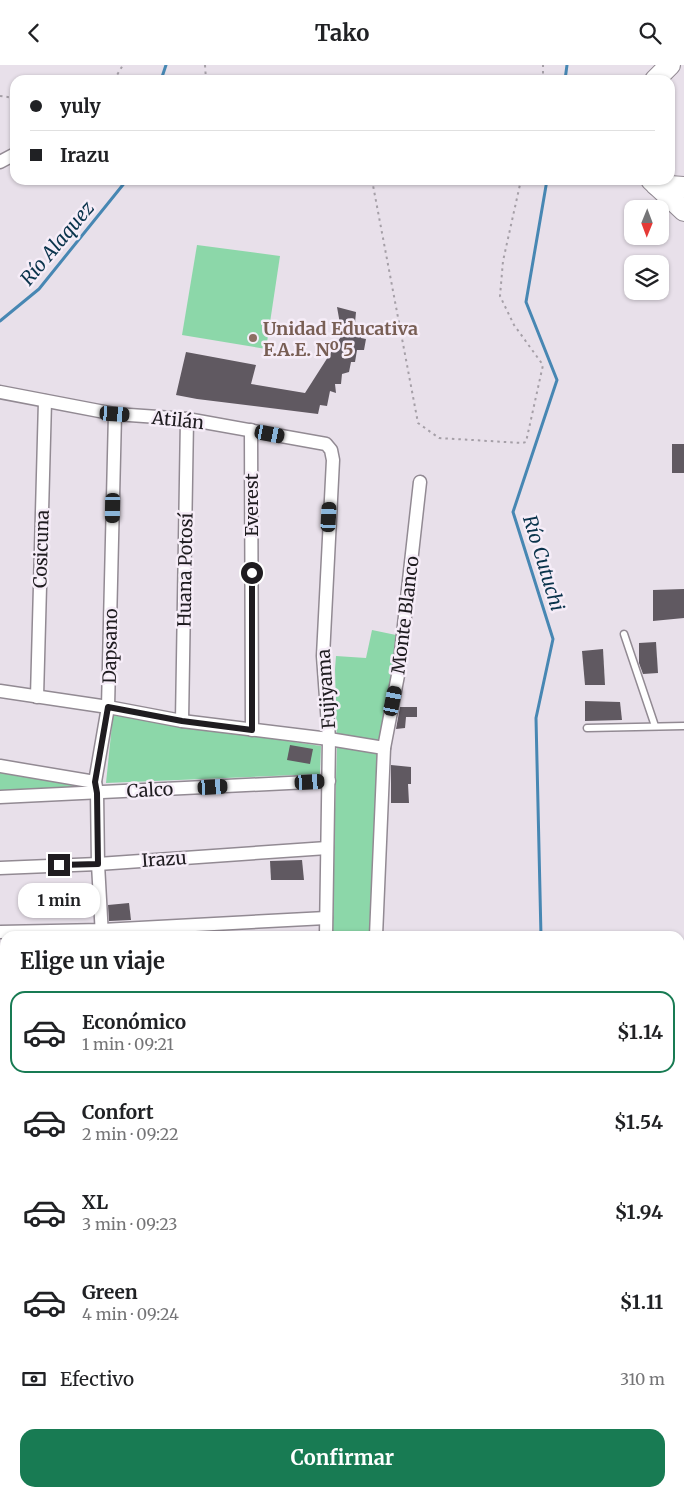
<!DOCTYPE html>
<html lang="es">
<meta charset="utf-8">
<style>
body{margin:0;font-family:Merriweather,serif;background:#f6f6f6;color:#202124;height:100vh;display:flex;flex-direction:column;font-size:19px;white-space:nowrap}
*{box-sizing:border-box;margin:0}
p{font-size:16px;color:#757577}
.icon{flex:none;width:28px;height:28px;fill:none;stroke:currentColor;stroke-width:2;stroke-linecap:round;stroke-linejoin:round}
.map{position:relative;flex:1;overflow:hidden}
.side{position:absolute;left:0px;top:866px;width:685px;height:566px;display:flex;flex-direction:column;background:#fff;border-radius:15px 15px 0 0;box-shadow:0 1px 4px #0004}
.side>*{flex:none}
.guide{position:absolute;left:10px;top:10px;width:665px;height:110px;border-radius:15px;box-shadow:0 1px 4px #0004;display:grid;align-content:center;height:110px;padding:0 20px;background:#fff}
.needle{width:32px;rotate:181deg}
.controls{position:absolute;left:624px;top:135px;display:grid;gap:10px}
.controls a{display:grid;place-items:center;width:45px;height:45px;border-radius:10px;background:#fff;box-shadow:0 1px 4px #0004;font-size:25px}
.end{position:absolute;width:22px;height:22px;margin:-11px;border:6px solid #1f1c20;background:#fff;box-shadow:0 0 0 2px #fff}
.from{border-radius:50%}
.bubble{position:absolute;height:35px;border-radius:15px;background:#fff;box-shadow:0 1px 4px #0004;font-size:16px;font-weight:700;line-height:35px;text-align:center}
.car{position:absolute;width:15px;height:30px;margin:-15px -8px;border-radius:6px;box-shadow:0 0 4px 1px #0007;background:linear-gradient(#222 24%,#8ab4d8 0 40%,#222 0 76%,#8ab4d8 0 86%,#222 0)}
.guide b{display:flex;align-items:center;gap:18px;height:48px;font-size:19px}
.guide b+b{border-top:1px solid #e0e0e0}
.guide i{width:12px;height:12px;background:#202124}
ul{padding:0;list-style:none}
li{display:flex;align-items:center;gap:15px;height:82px;margin:0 10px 8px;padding:0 10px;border:2px solid transparent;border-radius:15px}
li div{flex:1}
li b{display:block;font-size:19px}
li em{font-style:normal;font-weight:700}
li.current{border-color:#187b53}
li>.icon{width:45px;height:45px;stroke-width:1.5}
h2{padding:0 20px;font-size:22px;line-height:60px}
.pay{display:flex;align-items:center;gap:12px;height:55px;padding:0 20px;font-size:19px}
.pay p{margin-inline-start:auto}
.cta{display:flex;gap:10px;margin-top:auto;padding:10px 20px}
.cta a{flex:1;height:58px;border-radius:15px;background:#187b53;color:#fff;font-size:20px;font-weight:700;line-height:58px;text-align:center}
header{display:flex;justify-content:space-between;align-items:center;height:65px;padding:0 20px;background:#fff;font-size:22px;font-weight:700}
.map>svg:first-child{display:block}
</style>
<header><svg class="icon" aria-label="back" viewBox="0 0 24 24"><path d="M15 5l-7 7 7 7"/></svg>Tako<svg class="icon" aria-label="search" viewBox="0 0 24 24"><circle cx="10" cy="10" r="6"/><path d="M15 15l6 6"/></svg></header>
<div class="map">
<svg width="684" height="1432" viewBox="0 0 684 1432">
<rect width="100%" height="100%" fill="#e8e0ea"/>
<g fill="#8cd7a9">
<polygon points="197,180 280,191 266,284 182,270"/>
<polygon points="372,565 396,570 382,673 369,871 331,871 337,682 335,604 336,591 366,593"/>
<polygon points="113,650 321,681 320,709 106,718"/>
<polygon points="0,707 81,720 80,724 0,727"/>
</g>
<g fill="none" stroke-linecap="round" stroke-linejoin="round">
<g stroke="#4787b3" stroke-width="3">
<polyline points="161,15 166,0"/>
<polyline points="565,15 567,0"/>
<polyline points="0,256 39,224 126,116 131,115"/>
<polyline points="541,871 536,653 553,574 513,447 557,315 526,237 547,115"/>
<polyline points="436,1432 437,1428"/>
</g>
</g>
<g fill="#605961">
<polygon points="337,242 356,247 355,258 361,259 361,273 366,274 364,285 357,285 355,297 351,297 349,307 342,309 341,319 335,319 336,328 330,326 327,341 320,340 318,349 197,334 176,330 186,287 256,300 251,319 305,328 342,270"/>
<rect x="672" y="379" width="12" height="29"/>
<polygon points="684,524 684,553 653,556 653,525"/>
<polygon points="656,577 658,608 643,609 639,598 639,578"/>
<polygon points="603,584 605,620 585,620 582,586"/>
<polygon points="585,636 620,637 622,655 585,656"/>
<polygon points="400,642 417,642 417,652 406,652 405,663 396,664"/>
<polygon points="290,680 313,684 310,699 287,695"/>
<polygon points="391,700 411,702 411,719 408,719 409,738 391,738"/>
<polygon points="302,795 304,815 271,815 270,796"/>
<polygon points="129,838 131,855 109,856 108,840"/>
</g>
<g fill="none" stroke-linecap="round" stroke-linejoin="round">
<g stroke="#928a93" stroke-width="9">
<g id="lane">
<polyline points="624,569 655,661"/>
<polyline points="587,663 684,661"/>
</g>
</g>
<g stroke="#928a93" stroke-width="15">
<g id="street">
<polyline points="0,97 15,89"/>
<polyline points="0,327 115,349 187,354 326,379 331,385 333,395 323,591 329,674 326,871"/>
<polyline points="251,365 252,665"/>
<polyline points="0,626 108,642 182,656 329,674 384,683 399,605 420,417"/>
<polyline points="37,632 45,336"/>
<polyline points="182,656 187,354"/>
<polyline points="0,701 95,717"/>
<polyline points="0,732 329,716"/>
<polyline points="0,803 98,799 327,783"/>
<polyline points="0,867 102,865 326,853"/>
<polyline points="102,871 98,799 97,727 95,717 108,642 115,349"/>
<polyline points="376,871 384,683"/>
<polyline points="0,936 5,936"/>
<polyline points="0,1003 5,1003"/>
<polyline points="0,1303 5,1303"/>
<polyline points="178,1428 178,1432"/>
<polyline points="9,1432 9,1428"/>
<polyline points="94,1432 94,1428"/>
<polyline points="256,1432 256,1428"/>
<polyline points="339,1432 339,1428"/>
</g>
</g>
<g stroke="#928a93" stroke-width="22">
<g id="primary">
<polyline points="655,15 670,0"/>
<polyline points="651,115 684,146"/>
<polyline points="656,120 684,122"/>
</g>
</g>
<g stroke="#a59fa7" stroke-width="2" stroke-dasharray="2.5 4" stroke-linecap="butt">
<polyline points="205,0 206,15"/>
<polyline points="114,15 123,0"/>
<polyline points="543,15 543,0"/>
<polyline points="0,31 15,33"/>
<polyline points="372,115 418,358 439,373 522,378 526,377 543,300 514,260 500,231 503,196 521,115"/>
</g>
<use href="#lane" stroke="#fff" stroke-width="6"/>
<use href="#street" stroke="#fff" stroke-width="12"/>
<use href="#primary" stroke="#fff" stroke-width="20"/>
</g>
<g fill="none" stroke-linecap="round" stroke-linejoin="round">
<polyline stroke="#1f1c20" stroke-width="6" points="59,800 98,799 97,728 95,717 108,642 182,656 252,665 252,508"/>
</g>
<circle fill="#8d6e63" stroke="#f6edf8" stroke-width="2" cx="253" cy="273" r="5"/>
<g text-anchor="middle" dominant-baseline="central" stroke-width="5" stroke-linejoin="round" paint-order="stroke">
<g font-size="18" font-weight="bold" fill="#785e54" stroke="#f6edf8" text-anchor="start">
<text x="263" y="263">Unidad Educativa<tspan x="263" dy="21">F.A.E. Nº 5</tspan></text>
</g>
<g font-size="18" fill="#1f1c20" stroke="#f6edf8">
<text transform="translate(178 355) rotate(6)">Atilán</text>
<text transform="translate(251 440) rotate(-90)">Everest</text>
<text transform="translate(41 484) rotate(-88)">Cosicuna</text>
<text transform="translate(185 505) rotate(-89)">Huana Potosí</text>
<text transform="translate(405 550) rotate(-83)">Monte Blanco</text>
<text transform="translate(110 581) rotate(-89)">Dapsano</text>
<text transform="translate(326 624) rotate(-94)">Fujiyama</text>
<text transform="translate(150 725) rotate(-3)">Calco</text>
<text transform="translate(164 794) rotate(-4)">Irazu</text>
</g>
<g font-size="19" font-style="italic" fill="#09334b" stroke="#f6edf8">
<text transform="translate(57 178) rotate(-50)">Río Alaquez</text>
<text transform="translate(544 498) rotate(73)">Río Cutuchi</text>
</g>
</g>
</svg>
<div class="controls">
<a><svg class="needle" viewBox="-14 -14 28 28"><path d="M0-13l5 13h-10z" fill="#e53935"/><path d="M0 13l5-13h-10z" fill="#757577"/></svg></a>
<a><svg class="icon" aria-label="layers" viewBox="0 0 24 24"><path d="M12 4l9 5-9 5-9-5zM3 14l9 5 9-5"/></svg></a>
</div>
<i class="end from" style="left:252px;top:508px"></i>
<i class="end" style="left:59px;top:800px"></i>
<div class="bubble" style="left:18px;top:818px;width:82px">1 min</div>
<i class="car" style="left:115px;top:349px;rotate:94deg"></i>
<i class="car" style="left:270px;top:369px;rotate:101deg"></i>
<i class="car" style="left:113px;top:443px;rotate:181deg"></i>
<i class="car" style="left:329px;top:452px;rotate:3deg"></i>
<i class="car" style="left:393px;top:636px;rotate:11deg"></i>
<i class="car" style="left:310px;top:717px;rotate:87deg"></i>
<i class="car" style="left:213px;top:722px;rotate:87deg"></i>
<div class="guide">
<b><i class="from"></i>yuly</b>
<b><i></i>Irazu</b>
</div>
<section class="side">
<h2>Elige un viaje</h2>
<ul>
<li class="current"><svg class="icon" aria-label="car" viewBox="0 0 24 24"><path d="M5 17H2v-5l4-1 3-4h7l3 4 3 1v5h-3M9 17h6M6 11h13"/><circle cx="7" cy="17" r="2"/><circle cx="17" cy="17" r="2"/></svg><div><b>Económico</b><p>1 min · 09:21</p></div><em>$1.14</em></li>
<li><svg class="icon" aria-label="car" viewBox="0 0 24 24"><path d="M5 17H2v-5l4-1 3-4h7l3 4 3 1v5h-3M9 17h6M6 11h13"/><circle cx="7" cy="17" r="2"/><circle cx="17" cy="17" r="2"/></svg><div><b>Confort</b><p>2 min · 09:22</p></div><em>$1.54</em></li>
<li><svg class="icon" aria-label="car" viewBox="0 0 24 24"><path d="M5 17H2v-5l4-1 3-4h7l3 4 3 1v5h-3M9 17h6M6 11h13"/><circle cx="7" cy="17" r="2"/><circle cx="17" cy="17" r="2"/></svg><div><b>XL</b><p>3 min · 09:23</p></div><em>$1.94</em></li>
<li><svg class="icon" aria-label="car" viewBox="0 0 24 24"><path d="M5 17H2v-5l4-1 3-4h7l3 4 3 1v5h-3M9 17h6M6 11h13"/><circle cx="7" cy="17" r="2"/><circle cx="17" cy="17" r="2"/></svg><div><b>Green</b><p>4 min · 09:24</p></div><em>$1.11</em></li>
</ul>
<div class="pay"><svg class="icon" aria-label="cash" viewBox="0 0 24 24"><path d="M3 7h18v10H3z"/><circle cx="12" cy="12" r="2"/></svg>Efectivo<p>310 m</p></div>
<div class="cta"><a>Confirmar</a></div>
</section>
</div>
